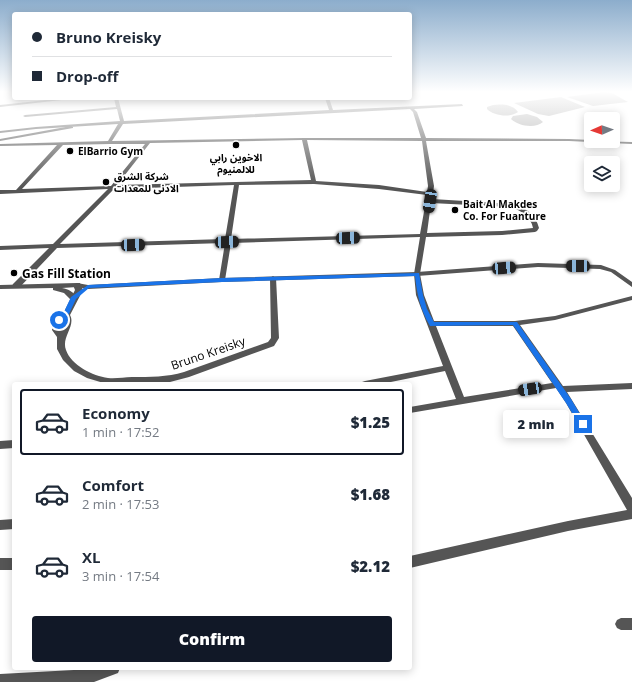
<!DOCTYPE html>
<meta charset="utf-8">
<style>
body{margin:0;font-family:"Open Sans","Noto Sans Arabic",sans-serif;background:#f2f2f3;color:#1f2937;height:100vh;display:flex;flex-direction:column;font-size:15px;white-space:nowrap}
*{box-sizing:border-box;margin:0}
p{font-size:13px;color:#747a83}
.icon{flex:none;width:22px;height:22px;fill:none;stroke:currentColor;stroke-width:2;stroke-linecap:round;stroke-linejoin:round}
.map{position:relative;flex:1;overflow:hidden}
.sheet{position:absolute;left:12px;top:382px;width:400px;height:288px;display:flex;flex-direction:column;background:#fff;border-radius:4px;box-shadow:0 2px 10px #0003}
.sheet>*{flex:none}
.hud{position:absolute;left:12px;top:12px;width:400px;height:88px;border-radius:4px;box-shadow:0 2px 10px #0003;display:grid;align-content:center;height:88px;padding:0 20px;background:#fff}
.needle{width:26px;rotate:268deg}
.buttons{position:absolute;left:584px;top:112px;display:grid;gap:8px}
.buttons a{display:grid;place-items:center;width:36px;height:36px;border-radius:4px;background:#fff;box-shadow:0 2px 10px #0003;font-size:20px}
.end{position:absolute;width:18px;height:18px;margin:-9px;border:5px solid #1a73e8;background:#fff;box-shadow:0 0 0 2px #fff}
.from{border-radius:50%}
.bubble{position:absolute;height:28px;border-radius:4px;background:#fff;box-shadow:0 2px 10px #0003;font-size:13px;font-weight:800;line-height:28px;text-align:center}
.car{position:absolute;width:12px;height:24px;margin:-12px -6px;border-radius:5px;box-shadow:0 0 3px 1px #0007;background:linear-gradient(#222 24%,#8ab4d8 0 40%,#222 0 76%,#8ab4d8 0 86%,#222 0)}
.hud b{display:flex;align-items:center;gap:14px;height:38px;font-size:15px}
.hud b+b{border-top:1px solid #e0e1e3}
.hud i{width:10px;height:10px;background:#1f2937}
ul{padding:7px 0 0;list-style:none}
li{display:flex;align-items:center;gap:12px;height:66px;margin:0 8px 6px;padding:0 12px;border:2px solid transparent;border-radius:4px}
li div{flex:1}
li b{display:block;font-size:15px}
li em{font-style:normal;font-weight:800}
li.active{border-color:#111827}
li>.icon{width:36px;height:36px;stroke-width:1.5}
.primary-button{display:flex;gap:8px;margin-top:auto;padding:8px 20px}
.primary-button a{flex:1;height:46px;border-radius:4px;background:#111827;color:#fff;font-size:16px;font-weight:800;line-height:46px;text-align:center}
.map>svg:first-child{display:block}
</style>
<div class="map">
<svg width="632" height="682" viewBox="0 0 632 682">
<rect width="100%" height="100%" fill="#fff"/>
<g fill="#a3a3a3">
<polygon points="604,92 612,93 628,102 593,106 567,97"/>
<polygon points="561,97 585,107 549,116 538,114 514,103"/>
<path d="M493,105C501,104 513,104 518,112C510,118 494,116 487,109V107Z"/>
<path d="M527,114L537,117L543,122C535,129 518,126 511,119L513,116Z"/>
</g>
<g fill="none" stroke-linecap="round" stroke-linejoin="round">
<g fill="#555" fill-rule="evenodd">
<polygon points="65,98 79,98 0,107 0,105"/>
<path d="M114,98H118L124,121L329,110L325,98H329L333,110L462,104L463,106L414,109L417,112L426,138L569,139L591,140V141L632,142V144L569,141H426L434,186L433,193L434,194L432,199L514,204C526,208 536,215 539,228L537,231L535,232L502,235L426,237L420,274L424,295L434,321H515L555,316L632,296V300L555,320L520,325L563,386L632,383V389L567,392L632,498V519L568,531L410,568V556L568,521L627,510L566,403L556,388L410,413V407L456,399L445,371L381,384H361L362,382L365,381L443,366L416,295L414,274L420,237L231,243L225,280L222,282L219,280L225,243L57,248L19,288H13L12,286L13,284L49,248L0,250V246L53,244L108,189L0,194V190H16L57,145L0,146V144L108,141L118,124L36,129L0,133V131L36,127L120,121L117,109L25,117L23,116L25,115L116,107ZM410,109L413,112L421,138H304L112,141L123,124ZM302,140L311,180L117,185L150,143ZM307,140L422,141L428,186L427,192L379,185L316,181ZM110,144H145L111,186L22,189L63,145ZM314,184L379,189L427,195L420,234L231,239L239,185ZM234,185L225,239L60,244L114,189ZM431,203L511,207C522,211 531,217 533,228L502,231L427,233ZM436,326H513L552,383L464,397Z"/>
<path d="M273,276L276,278L279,338L274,346L189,377L170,382L107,384L87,378L74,371L63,360L57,349V337L52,330V325L57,318L63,314L75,290L73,285L77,283H80L83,290L70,315C76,326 61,337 66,350C71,365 93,376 108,378C116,379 124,377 132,377C150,377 167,377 184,372L268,342L271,338L270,278ZM64,320L60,331V325Z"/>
<polygon points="14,440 14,448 0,449 0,441"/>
<polygon points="14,519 14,529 0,530 0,520"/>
<rect x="0" y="558" width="14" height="12"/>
<polygon points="621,618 632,618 632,630 621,630 617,628 615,624 617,620"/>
<polygon points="95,668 120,668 118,673 94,682 0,682 0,674 92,669"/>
</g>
<g fill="#555" fill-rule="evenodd">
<polygon points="71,126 73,127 73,128 0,141 0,139"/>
<path d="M538,263L601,265L615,270L632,282V287L611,272L600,269L538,267L417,276L222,282L88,289L77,287L62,288C69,289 73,292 78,298L74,300H71L64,293L53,290V288L0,289V285L77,283L88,285L222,278L417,272Z"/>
</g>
</g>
<linearGradient id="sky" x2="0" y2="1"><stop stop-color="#8cadcc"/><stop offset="0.49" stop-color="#fff"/><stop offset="1" stop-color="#fff" stop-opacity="0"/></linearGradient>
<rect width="632" height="187" fill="url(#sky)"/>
<path fill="#1a73e8" d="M419,273L423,295L427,309L434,322H517L571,399L586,424L585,426H580L566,403L513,325L430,326C420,309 417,294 415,276L222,282L89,288L76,299L68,316L59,321L56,320L63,314L71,297L88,285L222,278Z"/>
<g fill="#000" stroke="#fff" stroke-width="1.5">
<circle cx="236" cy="145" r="4"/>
<circle cx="70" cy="151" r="4"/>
<circle cx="106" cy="182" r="4"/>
<circle cx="455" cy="210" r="4"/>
<circle cx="14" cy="273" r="4"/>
</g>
<g text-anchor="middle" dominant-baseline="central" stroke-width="3.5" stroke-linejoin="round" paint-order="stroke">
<g font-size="10" font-weight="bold" fill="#000" stroke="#fff" text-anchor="start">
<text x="78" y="151">ElBarrio Gym</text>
<text x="236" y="157" text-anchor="middle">الاخوين رابي<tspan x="236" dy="12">للالمنيوم</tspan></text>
<text x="114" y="176">شركة الشرق<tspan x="114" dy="12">الادنى للمعدات</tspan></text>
<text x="463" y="204">Bait Al Makdes<tspan x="463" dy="12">Co. For Fuanture</tspan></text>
</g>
<g font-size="12" font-weight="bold" fill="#000" stroke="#fff" text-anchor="start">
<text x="22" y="273">Gas Fill Station</text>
</g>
<g font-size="12" fill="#000" stroke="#fff">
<text transform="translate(208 353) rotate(-19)">Bruno Kreisky</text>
</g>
</g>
</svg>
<div class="buttons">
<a><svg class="needle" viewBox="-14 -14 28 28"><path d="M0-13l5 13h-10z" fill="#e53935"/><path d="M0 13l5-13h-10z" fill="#747a83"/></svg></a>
<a><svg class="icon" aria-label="layers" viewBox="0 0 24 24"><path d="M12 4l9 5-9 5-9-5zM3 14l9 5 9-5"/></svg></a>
</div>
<i class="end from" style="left:59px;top:320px"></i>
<i class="end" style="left:583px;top:424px"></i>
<div class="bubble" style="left:503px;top:410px;width:66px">2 min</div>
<i class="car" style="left:430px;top:201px;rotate:189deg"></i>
<i class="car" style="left:348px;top:238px;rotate:88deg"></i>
<i class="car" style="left:227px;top:242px;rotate:88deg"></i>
<i class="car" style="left:133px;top:245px;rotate:88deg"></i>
<i class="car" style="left:578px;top:266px;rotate:271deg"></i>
<i class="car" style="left:504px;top:268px;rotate:86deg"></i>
<i class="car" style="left:530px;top:389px;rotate:261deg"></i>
<div class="hud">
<b><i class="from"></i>Bruno Kreisky</b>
<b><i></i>Drop-off</b>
</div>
<section class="sheet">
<ul>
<li class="active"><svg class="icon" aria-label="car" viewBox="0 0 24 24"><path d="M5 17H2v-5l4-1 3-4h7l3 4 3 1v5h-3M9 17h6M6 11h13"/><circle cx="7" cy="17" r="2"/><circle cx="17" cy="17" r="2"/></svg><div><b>Economy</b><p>1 min · 17:52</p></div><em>$1.25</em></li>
<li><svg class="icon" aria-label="car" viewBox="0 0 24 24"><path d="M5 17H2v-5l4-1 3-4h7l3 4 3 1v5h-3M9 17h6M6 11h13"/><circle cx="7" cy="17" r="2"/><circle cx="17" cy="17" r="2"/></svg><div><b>Comfort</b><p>2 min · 17:53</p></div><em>$1.68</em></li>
<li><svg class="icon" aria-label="car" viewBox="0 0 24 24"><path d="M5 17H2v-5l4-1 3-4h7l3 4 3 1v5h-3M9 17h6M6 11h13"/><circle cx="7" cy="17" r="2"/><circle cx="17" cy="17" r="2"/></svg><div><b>XL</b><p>3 min · 17:54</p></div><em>$2.12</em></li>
</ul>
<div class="primary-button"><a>Confirm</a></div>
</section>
</div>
